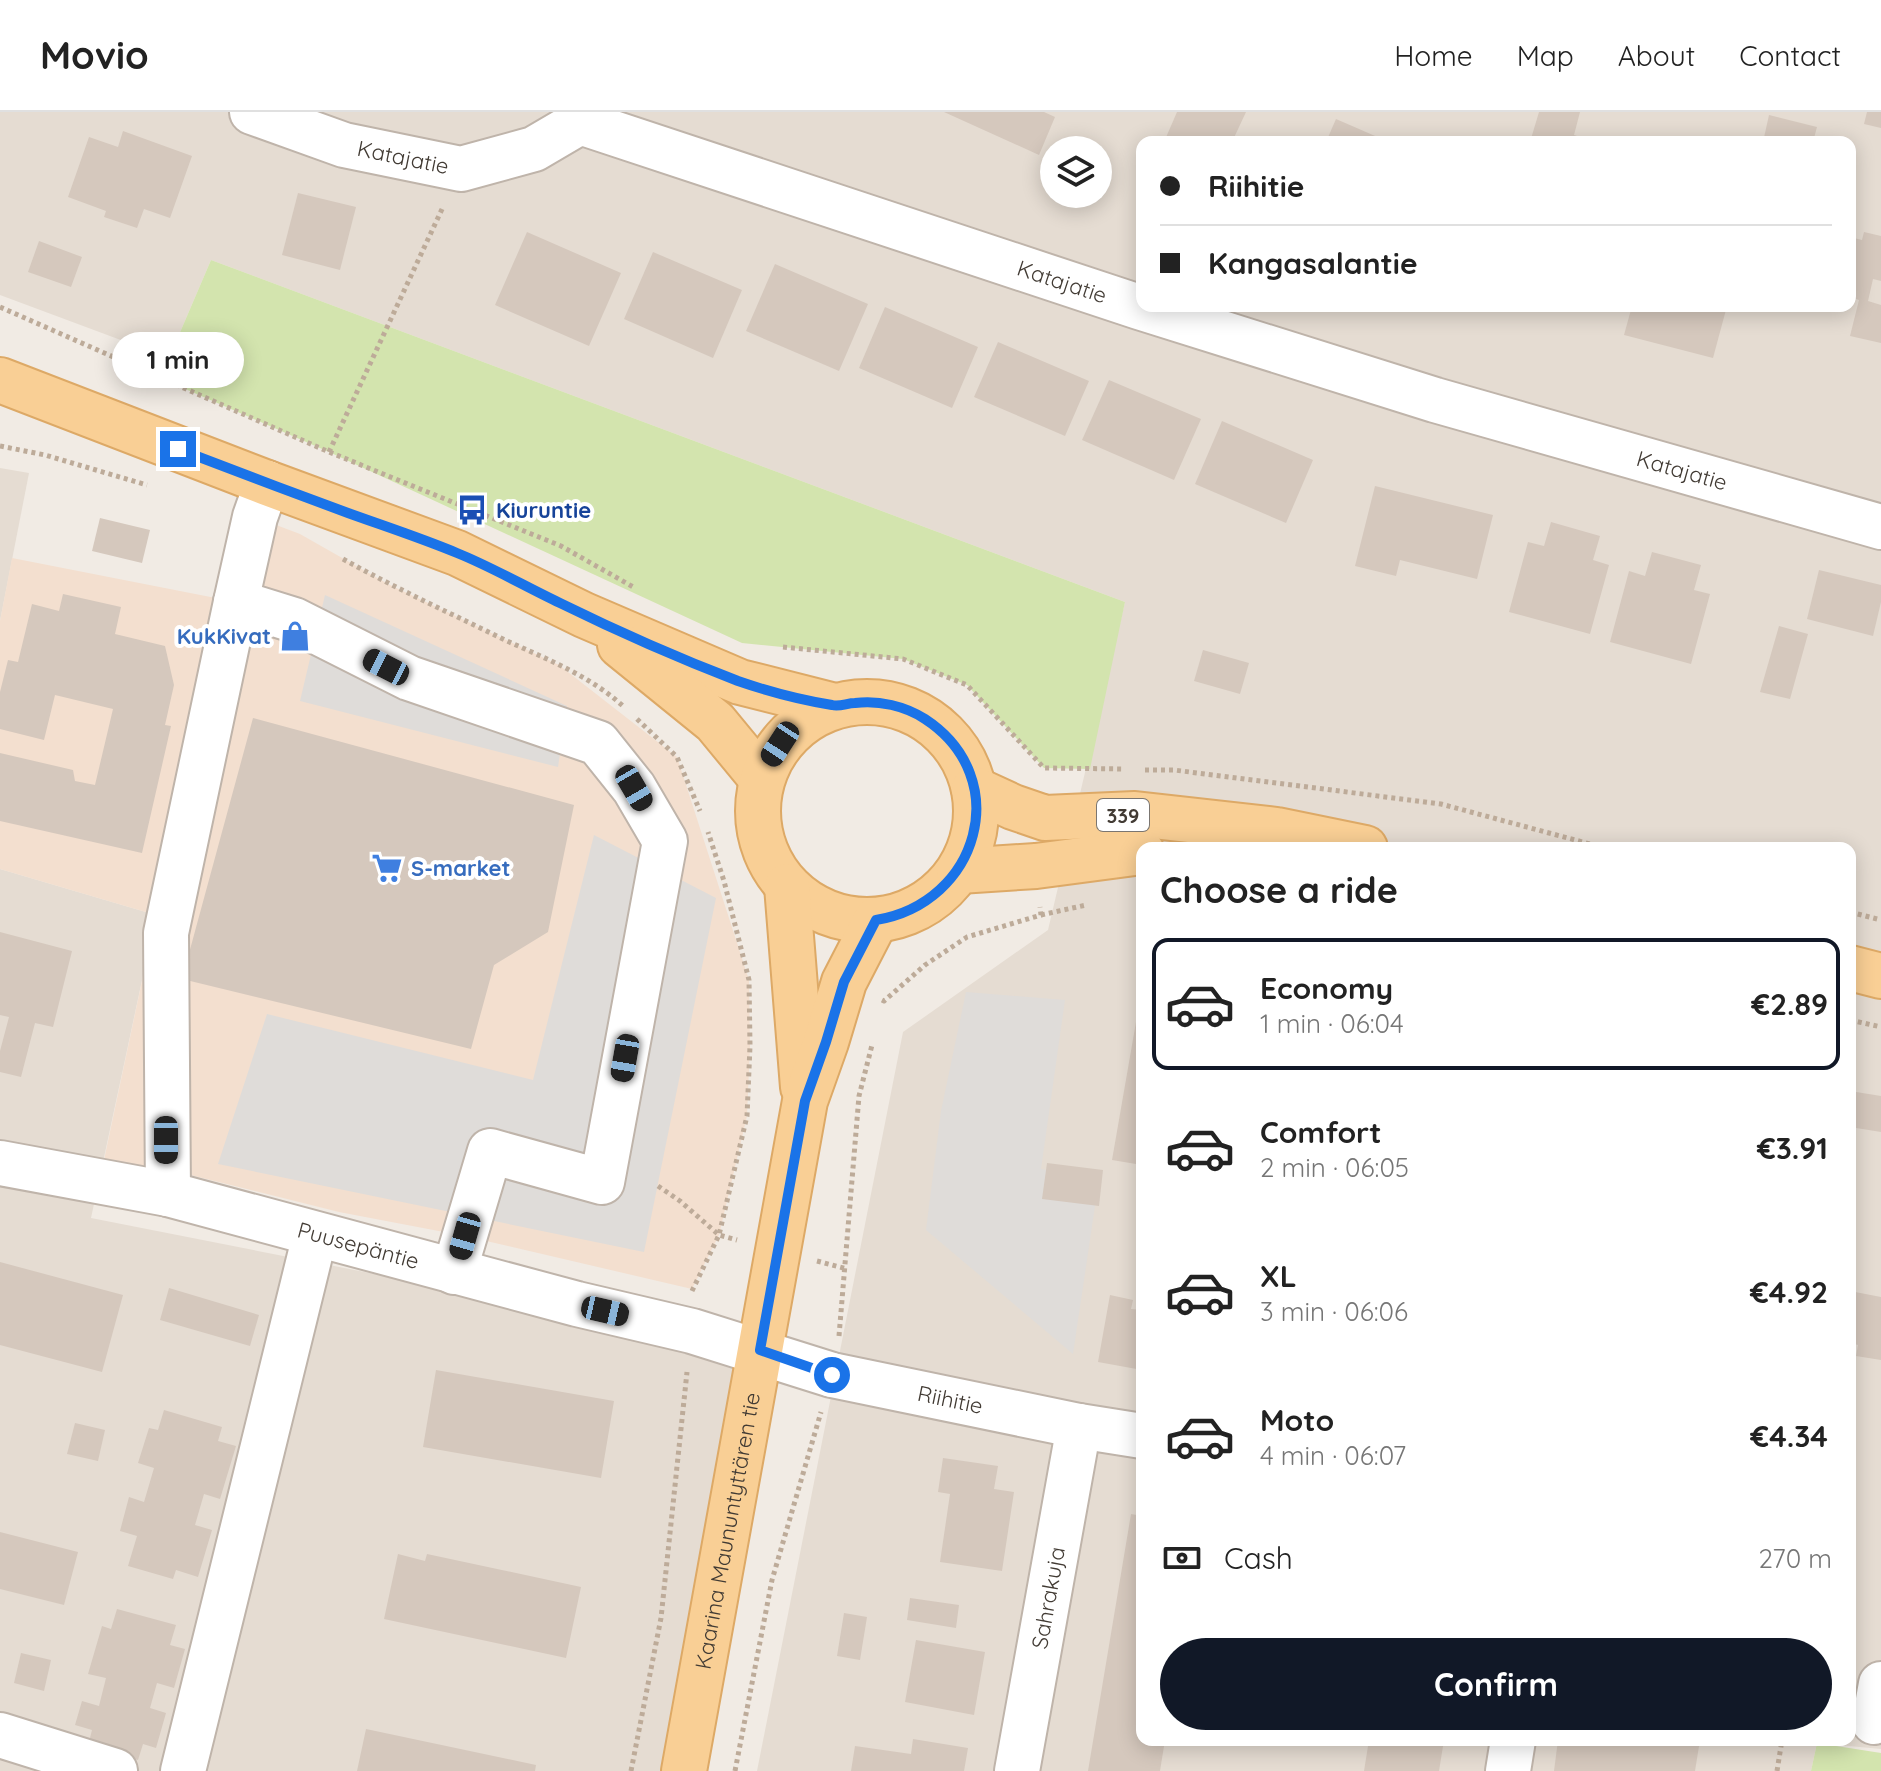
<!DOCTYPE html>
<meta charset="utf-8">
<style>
body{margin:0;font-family:Quicksand,sans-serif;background:#f2f2f2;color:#222;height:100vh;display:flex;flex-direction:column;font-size:30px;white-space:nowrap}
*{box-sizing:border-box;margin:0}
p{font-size:26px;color:#767676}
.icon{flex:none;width:44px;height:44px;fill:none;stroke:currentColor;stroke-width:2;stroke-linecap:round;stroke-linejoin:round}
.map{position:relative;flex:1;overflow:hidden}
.details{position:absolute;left:1136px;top:730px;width:720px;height:904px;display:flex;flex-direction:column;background:#fff;border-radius:16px;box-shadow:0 4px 20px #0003}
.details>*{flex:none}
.top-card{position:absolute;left:1136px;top:24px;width:720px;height:176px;border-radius:16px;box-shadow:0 4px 20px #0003;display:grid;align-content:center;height:176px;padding:0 24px;background:#fff}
.controls{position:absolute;left:1040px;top:24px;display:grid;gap:16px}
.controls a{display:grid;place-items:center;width:72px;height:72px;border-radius:50%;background:#fff;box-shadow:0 4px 20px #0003;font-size:40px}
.end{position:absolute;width:36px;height:36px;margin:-18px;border:10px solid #1a73e8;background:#fff;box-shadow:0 0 0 4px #fff}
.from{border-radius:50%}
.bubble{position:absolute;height:56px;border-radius:28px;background:#fff;box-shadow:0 4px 20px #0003;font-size:26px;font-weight:800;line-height:56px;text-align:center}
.car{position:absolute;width:24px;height:48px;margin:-24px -12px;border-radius:10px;box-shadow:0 0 6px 2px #0007;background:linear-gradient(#222 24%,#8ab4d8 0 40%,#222 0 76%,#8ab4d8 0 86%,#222 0)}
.top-card b{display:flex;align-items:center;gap:28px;height:76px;font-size:30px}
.top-card b+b{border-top:2px solid #e0e0e0}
.top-card i{width:20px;height:20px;background:#222}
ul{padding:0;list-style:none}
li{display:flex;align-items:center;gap:24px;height:132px;margin:0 16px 12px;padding:0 8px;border:4px solid transparent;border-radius:16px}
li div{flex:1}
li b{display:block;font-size:30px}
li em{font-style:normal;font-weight:800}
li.current{border-color:#111827}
li>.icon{width:72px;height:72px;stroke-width:1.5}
h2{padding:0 24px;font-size:36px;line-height:96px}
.pay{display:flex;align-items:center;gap:20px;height:88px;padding:0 24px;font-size:30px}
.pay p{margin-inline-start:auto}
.cta{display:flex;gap:16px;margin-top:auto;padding:16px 24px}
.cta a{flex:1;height:92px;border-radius:48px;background:#111827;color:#fff;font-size:32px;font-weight:800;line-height:92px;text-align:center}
header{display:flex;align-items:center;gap:48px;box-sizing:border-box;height:112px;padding:0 40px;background:#fff;border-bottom:2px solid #e0e0e0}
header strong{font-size:38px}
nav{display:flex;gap:44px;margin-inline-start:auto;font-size:28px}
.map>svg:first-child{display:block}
</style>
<header>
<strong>Movio</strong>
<nav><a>Home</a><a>Map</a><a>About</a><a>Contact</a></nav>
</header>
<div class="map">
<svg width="1881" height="1659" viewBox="0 0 1881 1659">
<rect width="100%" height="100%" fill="#f1ebe4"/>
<g fill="#e5dcd2" fill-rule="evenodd">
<path d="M0,0H1881V1637L1817,1631L1811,1659H757L903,920L1048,818L1125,490L211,148L169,246L0,183ZM1142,30H1850V194H1142ZM1054,38H1098V82H1054ZM1142,736H1850V1628H1142Z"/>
<polygon points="0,356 29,361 0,509"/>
<polygon points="0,757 156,803 91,1106 760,1238 691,1659 0,1659"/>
</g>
<polygon fill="#f3dfcf" points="255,405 300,422 388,472 559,553 677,645 749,868 750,934 747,1004 719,1123 692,1177 465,1124 339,1100 166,1057 104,1048 156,803 0,757 0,509 12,446 236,490"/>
<g fill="#d3e4ae">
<polygon points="211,148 1125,490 1090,657 1044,656 967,573 903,547 742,531 329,340 158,265 169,246"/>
<polygon points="1817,1631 1881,1641 1881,1659 1811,1659"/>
</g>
<g fill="#dfdcd9">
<polygon points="325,483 567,594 558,655 300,589"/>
<polygon points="594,723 716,786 644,1140 218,1052 267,902 533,968"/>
<polygon points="966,880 1065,888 1041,1057 1099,1067 1073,1242 926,1118 941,999"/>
</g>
<g fill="#d5c8bd">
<polygon points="944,0 1044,0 1055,5 1039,43"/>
<polygon points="1177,0 1246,0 1232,30 1164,30"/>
<polygon points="1539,0 1580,0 1574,23 1596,30 1530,30"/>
<polygon points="1867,0 1881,0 1881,16 1864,12"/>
<polygon points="1769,3 1817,15 1813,30 1763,30"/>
<polygon points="1336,7 1389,30 1326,30"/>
<polygon points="123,19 192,44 170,106 144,97 137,116 104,105 106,99 68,85 89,25 118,35"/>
<polygon points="298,81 356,95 340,158 282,143"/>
<polygon points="527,120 621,161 589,234 495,193"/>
<polygon points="1864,120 1881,124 1881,169 1873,167 1868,189 1881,193 1881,231 1850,224 1859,188 1850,185 1850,125 1862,128"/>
<polygon points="39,129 82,145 71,175 28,160"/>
<polygon points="653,140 742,178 713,246 624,207"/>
<polygon points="775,152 868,192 839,259 746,219"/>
<polygon points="1632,194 1727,194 1713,246 1624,223"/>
<polygon points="885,195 978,235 952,296 859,256"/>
<polygon points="998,230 1089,269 1065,324 974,285"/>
<polygon points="1109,268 1201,307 1174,368 1082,328"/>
<polygon points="1222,309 1313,348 1286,411 1195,372"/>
<polygon points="1375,374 1493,403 1477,467 1400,448 1396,464 1355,454"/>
<polygon points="100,406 150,418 142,451 92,439"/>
<polygon points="1551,410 1600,424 1593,448 1609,453 1590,522 1509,500 1528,430 1544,434"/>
<polygon points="1652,440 1701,453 1694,478 1710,482 1691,552 1610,530 1629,459 1645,464"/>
<polygon points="1819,458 1881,473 1881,490 1873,524 1807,507"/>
<polygon points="63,482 121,495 115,522 165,534 174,573 165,613 171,614 142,741 0,709 0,641 73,658 75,669 95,673 113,597 55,583 44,628 0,617 0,580 8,548 18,550 32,492 59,499"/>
<polygon points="1779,514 1808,522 1790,587 1760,580"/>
<polygon points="1203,538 1249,551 1240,582 1194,569"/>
<polygon points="253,606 574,693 548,820 494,853 471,937 182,867"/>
<polygon points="0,820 72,839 53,915 35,911 21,965 0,960 0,939 9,905 0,903"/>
<polygon points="1136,910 1142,911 1142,1053 1112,1048"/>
<polygon points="1850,979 1881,984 1881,1020 1850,1015"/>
<polygon points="1047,1051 1103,1058 1099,1094 1042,1087"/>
<polygon points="0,1150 123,1183 102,1260 0,1233"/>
<polygon points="169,1176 259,1203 250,1234 160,1208"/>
<polygon points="1850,1179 1881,1185 1881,1248 1856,1244 1858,1233 1850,1231"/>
<polygon points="1110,1183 1133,1188 1131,1197 1142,1198 1142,1258 1098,1250"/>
<polygon points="436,1258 614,1289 601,1366 423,1335"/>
<polygon points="164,1298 222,1315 218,1329 236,1334 220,1387 204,1382 195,1413 212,1418 198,1465 176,1458 173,1467 128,1454 137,1424 120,1419 129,1385 144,1390 154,1356 138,1351 149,1316 158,1318"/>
<polygon points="75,1311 105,1318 98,1349 67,1342"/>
<polygon points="943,1346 998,1354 994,1377 1014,1380 1002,1459 940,1450 950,1382 938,1380"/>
<polygon points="1131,1402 1142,1404 1142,1628 1165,1628 1160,1659 1088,1659"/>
<polygon points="0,1420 78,1440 64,1493 0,1477"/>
<polygon points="398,1442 425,1449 427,1442 581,1475 566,1546 384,1507"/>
<polygon points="910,1486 959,1493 956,1516 907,1508"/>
<polygon points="117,1497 176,1513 170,1533 185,1537 174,1576 157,1571 150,1596 166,1601 156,1636 143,1632 138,1648 88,1634 92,1618 75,1613 82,1589 99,1594 106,1566 88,1562 102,1514 111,1517"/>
<polygon points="844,1501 867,1505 860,1548 837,1544"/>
<polygon points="916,1528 985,1540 974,1603 905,1590"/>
<polygon points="21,1541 51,1548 44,1579 14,1571"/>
<polygon points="366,1617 536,1653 535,1659 357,1659"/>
<polygon points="913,1627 968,1636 964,1659 851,1659 855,1634 911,1642"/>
<polygon points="1369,1628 1444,1628 1439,1659 1364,1659"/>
<polygon points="1558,1628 1700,1628 1695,1659 1554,1659"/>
</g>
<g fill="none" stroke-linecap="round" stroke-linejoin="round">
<g stroke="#bfb4aa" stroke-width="48">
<g id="minor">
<path id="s1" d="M252,0L344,33L461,57L534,37L580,10L1139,195L1435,288L1881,415"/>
<polyline points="267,371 255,405 236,490 294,508 409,566 598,631 634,676 665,729 602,1070 490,1039 454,1160"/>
<path id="s2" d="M0,1051L168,1082L577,1192L692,1219L832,1263L1079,1314L1142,1324"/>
<polyline points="168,1082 166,821 236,490"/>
<polyline points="1874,1610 1881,1572"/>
<polyline points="0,1623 115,1659"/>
<polyline points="183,1659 315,1123"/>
<path id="s3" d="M1017,1659L1079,1314"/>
<polyline points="1508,1659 1513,1628"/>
</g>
</g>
<g stroke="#dda966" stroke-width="48">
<g id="major">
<polyline points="0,268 267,371 457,441 584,503 740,570 835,594"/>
<polyline points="620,533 715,610 762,667"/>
<circle cx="867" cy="699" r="109"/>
<polyline points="974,677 1013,695 1045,706 1135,702 1277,718 1365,736"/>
<polyline points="959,759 1036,754 1142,740"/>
<polyline points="787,774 803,975"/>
<polyline points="1850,856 1881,864"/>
<path id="s4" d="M684,1659L805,989L826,930L844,870L876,808"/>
</g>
</g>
<g stroke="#bdab99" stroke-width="5" stroke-dasharray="4 4" stroke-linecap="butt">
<polyline points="0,195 329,340 561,434 635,476"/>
<polyline points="0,334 45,343 147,373"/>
<polyline points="329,340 443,95"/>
<path d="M343,447C397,477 452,502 507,529C547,547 592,565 624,595"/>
<polyline points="783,535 903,547 967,573 1044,656 1123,657"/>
<polyline points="637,607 677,645 700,699"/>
<polyline points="1145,658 1174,658 1441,692 1605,736"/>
<polyline points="1850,800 1881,808"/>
<polyline points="1041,803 1086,793"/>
<polyline points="882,888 884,889 925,853 967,825 1041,803 1040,795"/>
<polyline points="1850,908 1881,915"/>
<polyline points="658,1074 680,1089 719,1123 737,1128"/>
<polyline points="817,1149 847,1157"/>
<polyline points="692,1179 719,1123 747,1004 750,934 749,868 724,769 708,720"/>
<polyline points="839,1224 859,984 872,933"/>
<polyline points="631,1659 661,1506 687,1260"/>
<polyline points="735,1659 772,1468 821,1300"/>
<polyline points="1777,1659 1782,1628"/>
</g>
<use href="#minor" stroke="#fff" stroke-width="44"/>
<use href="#major" stroke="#f9cf95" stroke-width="44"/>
</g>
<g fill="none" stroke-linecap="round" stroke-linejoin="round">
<path stroke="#1a73e8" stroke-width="10" d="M178,337C235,359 291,380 348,401C384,414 421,426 457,441C492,455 526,475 560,491C617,519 678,546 738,569C767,579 801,588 832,593C840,595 847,591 855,591C879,588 905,594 925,607C1015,666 979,791 876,808L844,870L826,930L805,989L760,1238L832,1263"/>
</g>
<defs>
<g id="bus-bare" transform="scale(2.4)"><path d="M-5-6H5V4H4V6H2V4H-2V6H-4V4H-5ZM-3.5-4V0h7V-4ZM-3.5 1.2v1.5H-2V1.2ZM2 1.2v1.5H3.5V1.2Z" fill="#1a4fb4" stroke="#fff" stroke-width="2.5" paint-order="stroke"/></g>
<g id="shop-bare" transform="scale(2.4)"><path d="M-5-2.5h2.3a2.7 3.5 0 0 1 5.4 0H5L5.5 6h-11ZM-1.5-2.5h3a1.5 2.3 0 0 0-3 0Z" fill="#3f7fe0" stroke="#fff" stroke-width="2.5" paint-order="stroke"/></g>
<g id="supermarket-bare" transform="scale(2.4)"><path d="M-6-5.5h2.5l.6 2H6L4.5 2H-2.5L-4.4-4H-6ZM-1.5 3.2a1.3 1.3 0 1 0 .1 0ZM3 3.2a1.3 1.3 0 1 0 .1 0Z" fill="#3f7fe0" stroke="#fff" stroke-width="2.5" paint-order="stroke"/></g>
</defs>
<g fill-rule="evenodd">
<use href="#bus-bare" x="472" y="398"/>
<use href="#shop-bare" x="295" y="524"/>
<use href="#supermarket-bare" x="387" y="756"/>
</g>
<g text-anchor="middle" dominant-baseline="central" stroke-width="8" stroke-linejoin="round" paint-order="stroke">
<rect fill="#fff" stroke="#7b7671" stroke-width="2" x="1097" y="687" width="52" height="32" rx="6"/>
<g font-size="20" font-weight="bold" fill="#423b34">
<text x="1123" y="703">339</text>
</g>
<g font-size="22" fill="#423b34" stroke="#fff">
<text stroke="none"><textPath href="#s1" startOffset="158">Katajatie</textPath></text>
<text stroke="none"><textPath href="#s1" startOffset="854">Katajatie</textPath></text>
<text stroke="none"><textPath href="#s1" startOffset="1502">Katajatie</textPath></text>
<text stroke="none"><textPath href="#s2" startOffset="368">Puusepäntie</textPath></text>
<text stroke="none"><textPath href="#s2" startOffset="980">Riihitie</textPath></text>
<text stroke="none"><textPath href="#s4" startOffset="244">Kaarina Maununtyttären tie</textPath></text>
<text stroke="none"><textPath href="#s3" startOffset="176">Sahrakuja</textPath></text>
</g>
<g font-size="22" font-weight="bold" fill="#164399" stroke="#fff" text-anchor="start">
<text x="496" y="398">Kiuruntie</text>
</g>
<g font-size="22" font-weight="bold" fill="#366cbe" stroke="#fff" text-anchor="end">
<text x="271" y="524">KukKivat</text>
<text x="411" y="756" text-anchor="start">S-market</text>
</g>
</g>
</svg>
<div class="controls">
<a><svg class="icon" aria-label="layers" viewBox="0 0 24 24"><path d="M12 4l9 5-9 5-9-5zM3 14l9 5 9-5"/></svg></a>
</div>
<i class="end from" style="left:832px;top:1263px"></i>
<i class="end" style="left:178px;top:337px"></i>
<div class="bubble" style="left:112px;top:220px;width:132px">1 min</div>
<i class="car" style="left:386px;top:555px;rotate:297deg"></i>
<i class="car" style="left:780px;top:632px;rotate:213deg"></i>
<i class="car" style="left:634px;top:676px;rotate:150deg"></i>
<i class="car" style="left:625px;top:946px;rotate:190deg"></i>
<i class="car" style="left:166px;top:1028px;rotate:180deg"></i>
<i class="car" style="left:465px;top:1124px;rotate:196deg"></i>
<i class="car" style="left:605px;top:1199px;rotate:103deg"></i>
<div class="top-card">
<b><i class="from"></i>Riihitie</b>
<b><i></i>Kangasalantie</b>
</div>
<section class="details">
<h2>Choose a ride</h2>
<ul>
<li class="current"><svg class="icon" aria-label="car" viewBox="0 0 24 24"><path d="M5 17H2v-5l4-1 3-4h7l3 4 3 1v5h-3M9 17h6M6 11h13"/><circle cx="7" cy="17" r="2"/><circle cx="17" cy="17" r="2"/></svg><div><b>Economy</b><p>1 min · 06:04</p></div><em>€2.89</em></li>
<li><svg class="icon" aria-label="car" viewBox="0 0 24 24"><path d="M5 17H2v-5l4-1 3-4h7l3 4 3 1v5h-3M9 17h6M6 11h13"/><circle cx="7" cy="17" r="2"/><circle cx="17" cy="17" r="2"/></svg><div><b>Comfort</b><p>2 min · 06:05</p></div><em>€3.91</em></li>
<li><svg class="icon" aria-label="car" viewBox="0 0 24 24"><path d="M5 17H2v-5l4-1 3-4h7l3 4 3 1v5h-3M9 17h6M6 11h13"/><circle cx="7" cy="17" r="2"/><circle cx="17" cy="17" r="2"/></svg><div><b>XL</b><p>3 min · 06:06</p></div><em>€4.92</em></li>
<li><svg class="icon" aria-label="car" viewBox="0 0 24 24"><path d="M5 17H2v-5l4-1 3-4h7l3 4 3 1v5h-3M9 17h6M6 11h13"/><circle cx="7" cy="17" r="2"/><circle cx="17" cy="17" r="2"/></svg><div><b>Moto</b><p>4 min · 06:07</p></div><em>€4.34</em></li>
</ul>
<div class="pay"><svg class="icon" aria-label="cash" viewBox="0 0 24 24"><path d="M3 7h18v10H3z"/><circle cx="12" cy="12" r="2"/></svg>Cash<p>270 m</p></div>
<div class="cta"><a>Confirm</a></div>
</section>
</div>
